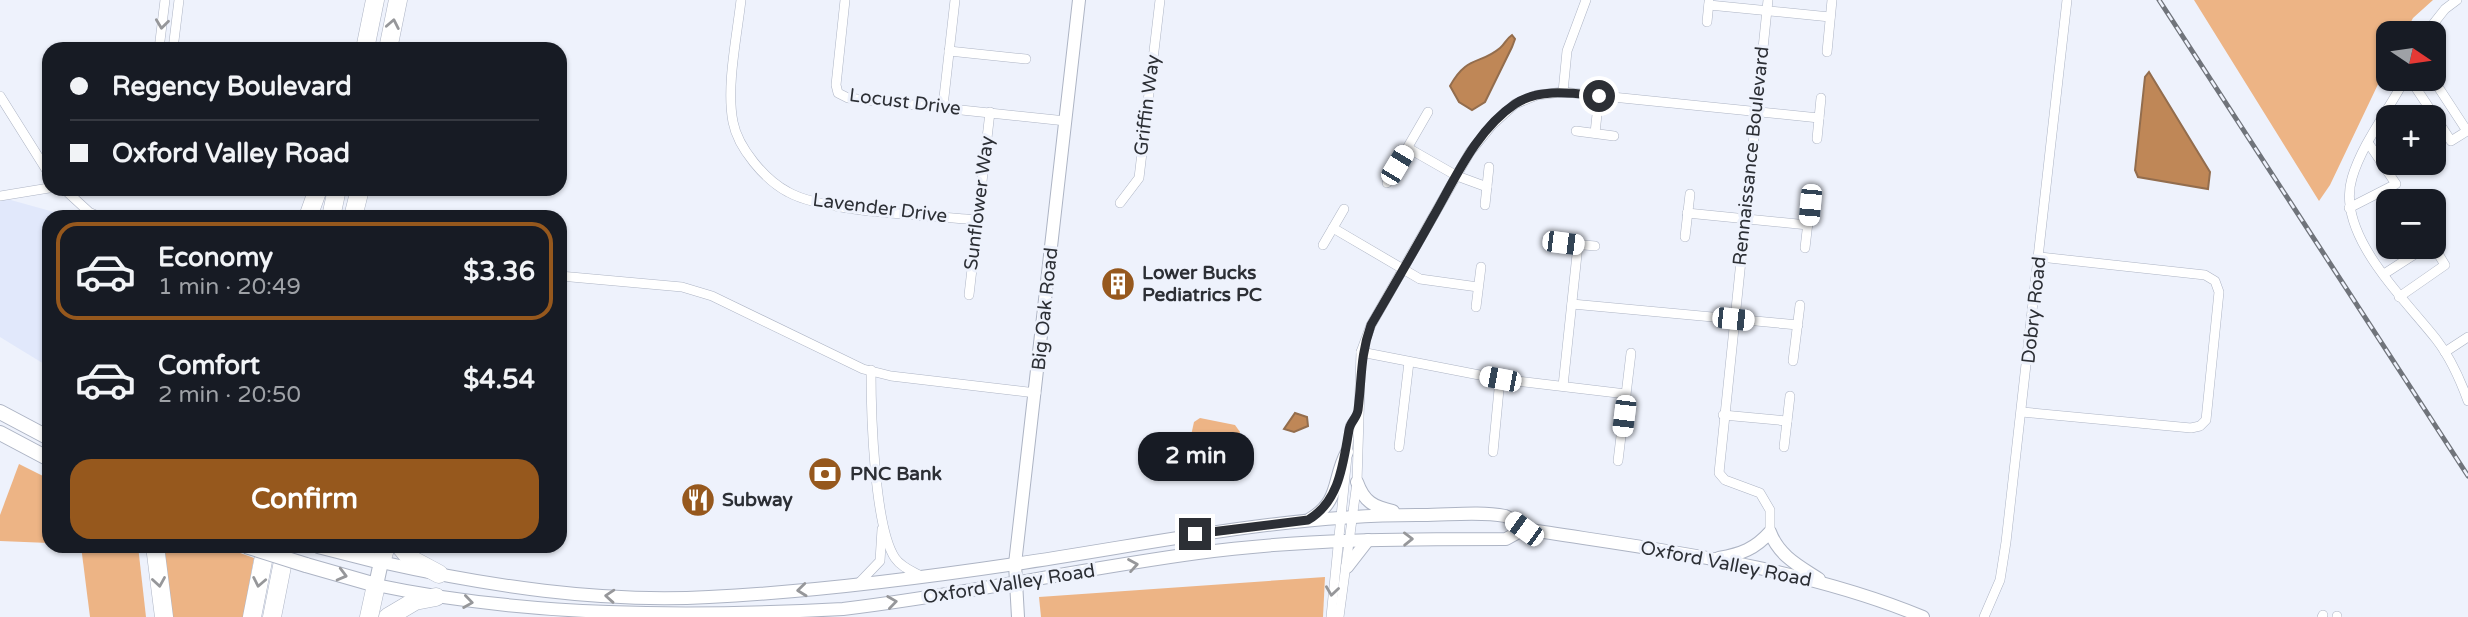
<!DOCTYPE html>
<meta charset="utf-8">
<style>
body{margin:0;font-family:"Varela Round",sans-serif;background:#242831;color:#f1f3f6;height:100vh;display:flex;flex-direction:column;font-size:26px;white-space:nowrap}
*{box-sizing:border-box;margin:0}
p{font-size:23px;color:#9ea1a6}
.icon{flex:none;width:38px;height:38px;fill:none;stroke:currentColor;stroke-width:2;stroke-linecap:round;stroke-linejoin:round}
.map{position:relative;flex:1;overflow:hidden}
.side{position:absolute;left:42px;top:210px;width:525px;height:343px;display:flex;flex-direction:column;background:#171b24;border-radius:21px;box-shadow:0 2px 5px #0004}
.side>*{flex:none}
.guide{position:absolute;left:42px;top:42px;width:525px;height:154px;border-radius:21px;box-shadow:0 2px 5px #0004;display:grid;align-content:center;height:154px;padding:0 28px;background:#171b24}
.needle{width:46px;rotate:103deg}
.tools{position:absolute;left:2376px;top:21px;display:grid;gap:14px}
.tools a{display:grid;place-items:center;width:70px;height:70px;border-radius:14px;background:#171b24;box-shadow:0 2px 5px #0004;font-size:35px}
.end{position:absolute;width:32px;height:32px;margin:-16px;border:9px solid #2c2f35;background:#fff;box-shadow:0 0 0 4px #fff}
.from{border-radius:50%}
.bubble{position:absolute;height:49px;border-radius:21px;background:#171b24;box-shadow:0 2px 5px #0004;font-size:23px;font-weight:700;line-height:49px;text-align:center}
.car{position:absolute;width:21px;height:42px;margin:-21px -10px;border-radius:9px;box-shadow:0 0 5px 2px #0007;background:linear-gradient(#fff 24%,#345 0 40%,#fff 0 76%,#345 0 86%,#fff 0)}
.guide b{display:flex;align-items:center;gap:24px;height:66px;font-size:26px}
.guide b+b{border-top:2px solid #363941}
.guide i{width:18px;height:18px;background:#f1f3f6}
ul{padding:12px 0 0;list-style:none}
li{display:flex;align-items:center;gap:21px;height:98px;margin:0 14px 10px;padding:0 14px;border:4px solid transparent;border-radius:21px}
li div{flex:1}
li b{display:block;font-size:26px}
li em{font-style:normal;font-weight:700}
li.current{border-color:#96581d}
li>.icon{width:63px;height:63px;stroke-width:1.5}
.button{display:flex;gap:14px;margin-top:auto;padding:14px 28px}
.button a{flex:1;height:80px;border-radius:21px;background:#96581d;color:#fff;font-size:28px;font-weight:700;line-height:80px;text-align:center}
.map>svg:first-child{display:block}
</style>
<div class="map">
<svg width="2468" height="617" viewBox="0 0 2468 617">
<rect width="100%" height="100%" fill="#eef2fc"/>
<polygon fill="#e1e8fb" points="0,197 72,217 49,217 49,367 0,337"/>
<g fill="#edb485">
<polygon points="2194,0 2433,0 2413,18 2405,33 2389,33 2389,54 2381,78 2330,185 2319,201"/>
<polygon points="1200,418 1235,425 1240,432 1232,469 1226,473 1191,464 1186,458 1194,422"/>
<polygon points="19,464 49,479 49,543 0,541 0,515"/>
<polygon points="81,546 138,546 146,617 90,617"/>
<polygon points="164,546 221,546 254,558 243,617 171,617"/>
<polygon points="1325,577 1323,617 1041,617 1039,597"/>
</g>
<g fill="#bf8757" stroke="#936d4d" stroke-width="2">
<path d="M1512,35L1515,39L1512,47L1485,102L1472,110L1459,102L1450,86C1467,55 1480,65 1500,48C1505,44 1506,39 1512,35Z"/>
<polygon points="2149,72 2210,172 2208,189 2138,177 2135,170 2145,77"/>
<polygon points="1295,413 1307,417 1308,426 1294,432 1284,429"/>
</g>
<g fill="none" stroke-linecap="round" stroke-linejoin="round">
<g stroke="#adb4c4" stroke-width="10">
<g id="street">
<path d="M741,0C737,36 726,87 733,122C738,148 765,180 788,192C825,213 931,215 977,220"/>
<polyline points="845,0 836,85 838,93 848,98 1066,121"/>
<polyline points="1768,0 1719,473 1725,480 1760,493 1770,510 1770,532"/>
<polyline points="1709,5 1830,17"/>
<polyline points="1707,22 1709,2"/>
<polyline points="2426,33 2445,9 2457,0"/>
<polyline points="159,49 165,0"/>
<polyline points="173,49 179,0"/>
<polyline points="949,51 1026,59"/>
<polyline points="1827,52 1832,0"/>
<path d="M2405,79C2388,111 2362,144 2352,178C2335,234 2404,298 2436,339C2450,357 2460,379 2468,401"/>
<polyline points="2410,79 2451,141 2467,131 2433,79"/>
<polyline points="1563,92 1567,51 1586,0"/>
<polyline points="0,96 49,174"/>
<polyline points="943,106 955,0"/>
<polyline points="1576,131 1614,136"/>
<polyline points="1595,133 1599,96"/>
<polyline points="1817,139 1821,98"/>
<polyline points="1408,148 1457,176 1487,187"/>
<polyline points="1387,183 1428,112"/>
<polyline points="64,189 89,212 100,217"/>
<polyline points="76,189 73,190 115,189"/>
<polyline points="0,196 49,188"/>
<polyline points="1120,203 1139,178 1160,0"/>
<polyline points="1485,205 1489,167"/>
<polyline points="2349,208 2396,184 2369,144"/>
<polyline points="1687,213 1808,225"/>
<polyline points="1333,228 1420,279 1478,287"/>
<polyline points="1685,237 1690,194"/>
<polyline points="1563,243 1595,246"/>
<polyline points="1323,245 1344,209"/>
<polyline points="1805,248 1810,205"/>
<polyline points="2384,274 2426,247"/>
<polyline points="560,276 682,287 712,296 863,369 891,376 1036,393"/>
<polyline points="969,295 990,112"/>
<polyline points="2399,297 2445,265 2434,247"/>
<polyline points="1572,304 1798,325"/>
<polyline points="1476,307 1481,267"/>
<polyline points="1361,352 1500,379 1626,394"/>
<polyline points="2445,352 2468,337"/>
<polyline points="1793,361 1800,305"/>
<path d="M871,370C871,411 874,527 895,558C901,567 912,571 921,576"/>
<polyline points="1563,386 1578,245"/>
<polyline points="2022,412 2191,428 2200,426 2206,420 2219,292 2215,281 2205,275 2040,257"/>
<polyline points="1723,415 1787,421"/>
<polyline points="1399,447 1409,362"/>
<polyline points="1784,447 1790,396"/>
<polyline points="1493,452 1500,379"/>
<polyline points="1618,461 1631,353"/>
<polyline points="858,584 880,561 882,529"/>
<polyline points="1331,617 1350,426 1358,414"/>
<polyline points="1339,617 1357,482 1361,352 1371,325 1470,152 1492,125 1515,104 1537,95 1563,92 1819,118"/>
<polyline points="1984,617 2000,580 2006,542 2067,0"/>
<polyline points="2322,617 2323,615"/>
<polyline points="2337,617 2337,616"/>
</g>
</g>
<g stroke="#adb4c4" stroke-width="14">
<g id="secondary">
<path d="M1357,482C1364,502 1374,507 1393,511"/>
<path d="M1310,519C1341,501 1332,479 1347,452"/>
<path d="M1719,558C1741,554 1755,549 1770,532C1779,556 1799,566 1819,579"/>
<path d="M381,562C488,586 600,603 709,597C811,592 914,579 1015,564C1151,544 1285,514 1423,515C1449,515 1480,511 1505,516C1511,518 1518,525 1524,529C1658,550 1797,565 1923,617"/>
<polyline points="1347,567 1368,540"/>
<path d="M376,585C527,617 689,617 843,609C962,595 1079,569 1198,553C1300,539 1404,539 1506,539L1524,529"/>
<polyline points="1018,617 1015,564 1079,0"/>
</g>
</g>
<g stroke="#adb4c4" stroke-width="16">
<g id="primary">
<polyline points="0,412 49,438"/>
<polyline points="0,433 49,459"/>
<polyline points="306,565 376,585 381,562 318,546"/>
</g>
</g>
<g stroke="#adb4c4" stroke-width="19">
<g id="highway">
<polyline points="365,49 375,0"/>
<polyline points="388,49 398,0"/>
<polyline points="308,217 318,189"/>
<polyline points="331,217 337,189"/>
<polyline points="353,217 360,189"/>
<polyline points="155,546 164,617"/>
<polyline points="400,546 411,559 439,574"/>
<polyline points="381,562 386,546"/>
<polyline points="252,617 266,546"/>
<polyline points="272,617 286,546"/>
<polyline points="369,617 376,585"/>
<polyline points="388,617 415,601 436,597"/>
</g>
</g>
<use href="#street" stroke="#fff" stroke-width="9"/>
<use href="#secondary" stroke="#fff" stroke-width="12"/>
<use href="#primary" stroke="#fff" stroke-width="14"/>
<use href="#highway" stroke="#fff" stroke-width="18"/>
<g stroke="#70747b" stroke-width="5">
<polyline id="rail" points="2159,0 2468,476"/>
</g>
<use href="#rail" stroke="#eef2fc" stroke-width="2.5" stroke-dasharray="8" stroke-linecap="butt"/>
<g stroke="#adb4c4" stroke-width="16" stroke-linecap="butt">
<polyline id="primary-bridge" points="246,546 306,565"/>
</g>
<use href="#primary-bridge" stroke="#fff" stroke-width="14"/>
</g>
<defs><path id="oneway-chevron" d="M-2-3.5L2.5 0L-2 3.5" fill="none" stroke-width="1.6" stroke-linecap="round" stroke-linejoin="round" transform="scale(1.75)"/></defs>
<g stroke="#96979a">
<use href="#oneway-chevron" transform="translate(162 24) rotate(97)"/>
<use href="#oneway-chevron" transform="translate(393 24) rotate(-79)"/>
<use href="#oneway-chevron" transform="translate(1408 539) rotate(-1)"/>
<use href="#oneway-chevron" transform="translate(1133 565) rotate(-10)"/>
<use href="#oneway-chevron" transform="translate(342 575) rotate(15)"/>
<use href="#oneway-chevron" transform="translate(159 582) rotate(81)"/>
<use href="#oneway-chevron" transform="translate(259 582) rotate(101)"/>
<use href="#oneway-chevron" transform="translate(802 590) rotate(174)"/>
<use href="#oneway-chevron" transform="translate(1332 591) rotate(98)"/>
<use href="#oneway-chevron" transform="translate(610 596) rotate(-176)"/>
<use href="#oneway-chevron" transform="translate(468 602) rotate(8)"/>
<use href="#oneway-chevron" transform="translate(892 602) rotate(-8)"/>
</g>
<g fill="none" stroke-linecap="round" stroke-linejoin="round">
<path stroke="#2c2f35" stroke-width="9" d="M1195,534L1308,520C1340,501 1343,463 1349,430C1350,422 1357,418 1358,410C1362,379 1360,356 1371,325C1392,289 1413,253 1433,217C1455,179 1476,130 1515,104C1539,88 1571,93 1599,96"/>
</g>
<defs>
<g id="building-disc" transform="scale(1.75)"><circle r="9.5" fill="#96581d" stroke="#eef2fc"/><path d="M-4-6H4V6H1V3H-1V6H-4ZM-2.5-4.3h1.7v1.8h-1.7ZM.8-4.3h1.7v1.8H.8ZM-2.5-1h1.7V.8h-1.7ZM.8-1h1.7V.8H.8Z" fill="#fff"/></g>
<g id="bank-disc" transform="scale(1.75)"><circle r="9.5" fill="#96581d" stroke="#eef2fc"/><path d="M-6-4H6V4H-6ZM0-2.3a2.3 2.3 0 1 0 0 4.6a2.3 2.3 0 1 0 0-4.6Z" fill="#fff"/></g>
<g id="restaurant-disc" transform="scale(1.75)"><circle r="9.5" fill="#96581d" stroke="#eef2fc"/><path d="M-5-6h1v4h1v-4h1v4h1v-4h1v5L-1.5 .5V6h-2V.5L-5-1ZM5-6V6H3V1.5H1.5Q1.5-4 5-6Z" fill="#fff"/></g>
</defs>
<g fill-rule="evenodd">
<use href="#building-disc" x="1118" y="284"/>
<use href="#bank-disc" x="825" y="474"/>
<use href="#restaurant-disc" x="698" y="500"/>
</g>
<g text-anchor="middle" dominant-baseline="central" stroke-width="6" stroke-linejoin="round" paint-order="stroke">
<g font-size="19" fill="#2c2f35" stroke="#eef2fc">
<text transform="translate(905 102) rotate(7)">Locust Drive</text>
<text transform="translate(1147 105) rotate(-83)">Griffin Way</text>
<text transform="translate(1751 156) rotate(-84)">Rennaissance Boulevard</text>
<text transform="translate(979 203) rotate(-83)">Sunflower Way</text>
<text transform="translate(880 208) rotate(7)">Lavender Drive</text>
<text transform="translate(1045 309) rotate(-84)">Big Oak Road</text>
<text transform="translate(2034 310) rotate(-84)">Dobry Road</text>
<text transform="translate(1726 564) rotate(11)">Oxford Valley Road</text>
<text transform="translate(1009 584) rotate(-9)">Oxford Valley Road</text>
</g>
<g font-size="19" font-weight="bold" fill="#2c2f35" stroke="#eef2fc" text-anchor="start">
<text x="1142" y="273">Lower Bucks<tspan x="1142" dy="22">Pediatrics PC</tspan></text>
<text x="850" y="474">PNC Bank</text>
<text x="722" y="500">Subway</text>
</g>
</g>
</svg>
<div class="tools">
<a><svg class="needle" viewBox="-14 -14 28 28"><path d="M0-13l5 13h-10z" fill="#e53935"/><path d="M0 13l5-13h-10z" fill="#9ea1a6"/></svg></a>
<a>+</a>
<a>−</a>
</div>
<i class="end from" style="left:1599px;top:96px"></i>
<i class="end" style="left:1195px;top:534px"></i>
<div class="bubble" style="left:1138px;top:432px;width:116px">2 min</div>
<i class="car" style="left:1397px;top:165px;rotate:31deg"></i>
<i class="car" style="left:1810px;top:205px;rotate:185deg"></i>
<i class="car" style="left:1563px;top:243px;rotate:97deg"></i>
<i class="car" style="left:1733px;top:319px;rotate:96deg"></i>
<i class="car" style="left:1500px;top:379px;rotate:281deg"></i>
<i class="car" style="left:1624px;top:416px;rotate:187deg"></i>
<i class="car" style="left:1524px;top:529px;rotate:306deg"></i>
<div class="guide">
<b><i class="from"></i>Regency Boulevard</b>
<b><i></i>Oxford Valley Road</b>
</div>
<section class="side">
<ul>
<li class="current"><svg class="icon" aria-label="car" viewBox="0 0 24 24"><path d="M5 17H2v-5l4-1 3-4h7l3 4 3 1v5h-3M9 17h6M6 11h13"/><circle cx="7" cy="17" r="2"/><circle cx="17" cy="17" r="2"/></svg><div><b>Economy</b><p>1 min · 20:49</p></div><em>$3.36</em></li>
<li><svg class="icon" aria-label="car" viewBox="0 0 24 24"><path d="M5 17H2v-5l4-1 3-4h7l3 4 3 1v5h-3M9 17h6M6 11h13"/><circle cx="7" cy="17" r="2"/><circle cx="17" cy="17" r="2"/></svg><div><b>Comfort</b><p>2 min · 20:50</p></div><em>$4.54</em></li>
</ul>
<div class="button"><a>Confirm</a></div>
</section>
</div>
